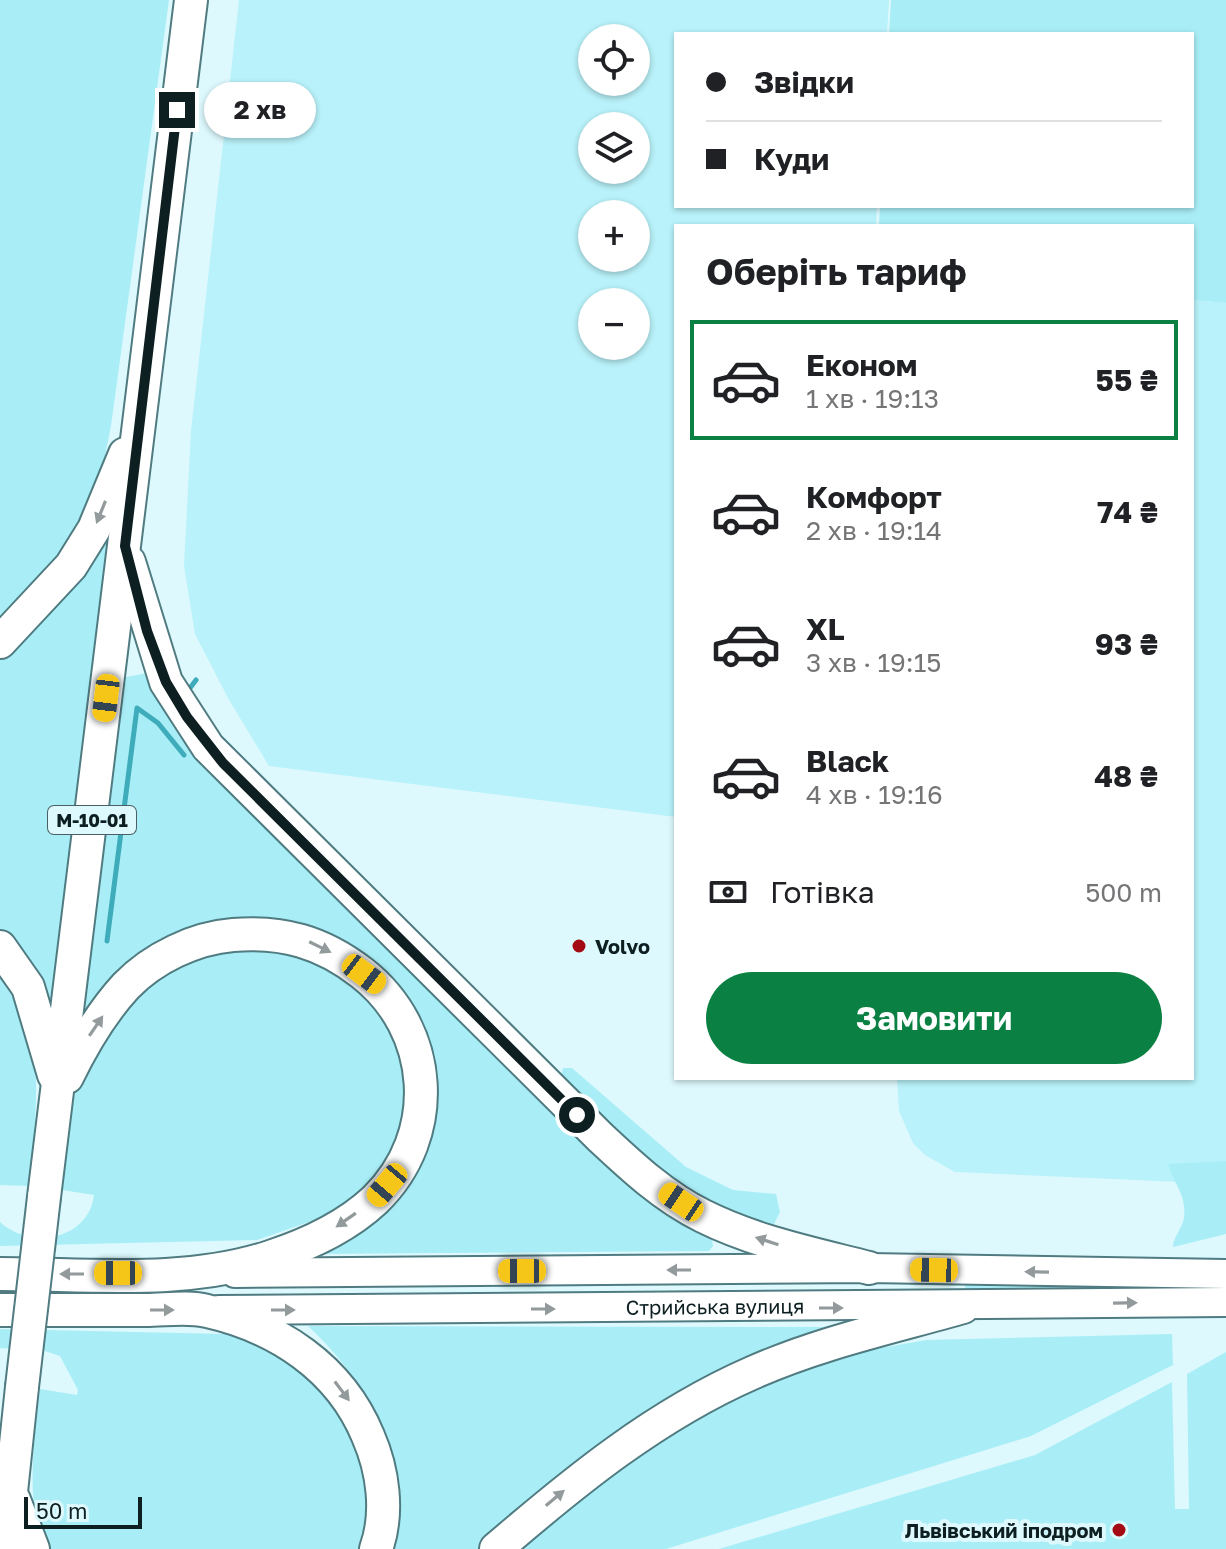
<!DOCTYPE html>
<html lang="uk">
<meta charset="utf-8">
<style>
body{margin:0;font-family:"Golos Text",sans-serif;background:#f6f6f6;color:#202124;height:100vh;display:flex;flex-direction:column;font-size:30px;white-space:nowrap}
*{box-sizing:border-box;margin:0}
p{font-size:26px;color:#757577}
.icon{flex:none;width:44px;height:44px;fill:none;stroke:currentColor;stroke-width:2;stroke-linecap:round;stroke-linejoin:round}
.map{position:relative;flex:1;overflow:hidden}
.details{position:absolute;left:674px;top:224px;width:520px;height:856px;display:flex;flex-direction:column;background:#fff;border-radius:0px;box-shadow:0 2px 6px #0004}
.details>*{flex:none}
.guide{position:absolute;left:674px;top:32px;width:520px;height:176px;border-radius:0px;box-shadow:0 2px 6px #0004;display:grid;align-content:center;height:176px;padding:0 32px;background:#fff}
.controls{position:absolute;left:578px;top:24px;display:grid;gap:16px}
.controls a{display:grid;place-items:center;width:72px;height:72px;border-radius:50%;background:#fff;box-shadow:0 2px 6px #0004;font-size:40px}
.scale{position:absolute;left:24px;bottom:20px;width:118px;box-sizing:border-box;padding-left:8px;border:4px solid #0d1f21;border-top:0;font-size:22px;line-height:28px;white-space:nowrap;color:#0d1f21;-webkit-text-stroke:6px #ddf9fd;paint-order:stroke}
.end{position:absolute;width:36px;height:36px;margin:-18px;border:10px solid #0d1f21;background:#fff;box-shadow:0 0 0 4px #fff}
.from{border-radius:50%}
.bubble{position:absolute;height:56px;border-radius:28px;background:#fff;box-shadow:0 2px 6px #0004;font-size:26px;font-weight:700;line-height:56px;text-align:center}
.car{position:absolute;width:24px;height:48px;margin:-24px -12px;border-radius:10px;box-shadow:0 0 6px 2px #0007;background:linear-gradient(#f5c518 24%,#345 0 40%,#f5c518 0 76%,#345 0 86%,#f5c518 0)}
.guide b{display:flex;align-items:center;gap:28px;height:76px;font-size:30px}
.guide b+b{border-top:2px solid #e0e0e0}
.guide i{width:20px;height:20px;background:#202124}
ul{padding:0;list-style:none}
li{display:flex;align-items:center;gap:24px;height:120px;margin:0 16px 12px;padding:0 16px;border:4px solid transparent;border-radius:0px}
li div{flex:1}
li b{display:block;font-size:30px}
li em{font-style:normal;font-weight:700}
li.on{border-color:#0b8043}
li>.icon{width:72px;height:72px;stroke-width:1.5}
h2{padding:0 32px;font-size:36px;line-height:96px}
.pay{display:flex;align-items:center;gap:20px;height:88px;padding:0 32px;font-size:30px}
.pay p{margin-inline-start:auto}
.primary-button{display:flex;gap:16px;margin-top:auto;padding:16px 32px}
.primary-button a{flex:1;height:92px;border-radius:48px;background:#0b8043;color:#fff;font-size:32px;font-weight:700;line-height:92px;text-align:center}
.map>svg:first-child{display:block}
</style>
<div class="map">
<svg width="1226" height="1549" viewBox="0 0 1226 1549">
<rect width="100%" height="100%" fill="#ddf9fd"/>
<g fill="#b9f2fa" fill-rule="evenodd">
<path d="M239,0H889L887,34H676V206H877L876,226H676V817L269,766L228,698L195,634L184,566L191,431ZM592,38H636V82H592ZM592,126H636V170H592ZM592,214H636V258H592ZM592,302H636V346H592Z"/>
<polygon points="1192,300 1226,303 1226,1184 955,1172 925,1155 913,1143 899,1111 897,1078 1192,1078"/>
</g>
<g fill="#a9eef7">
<polygon points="0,0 169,0 111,426 98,490 67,556 0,627"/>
<polygon points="891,0 1226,0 1226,303 1192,300 1192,226 879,226 880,206 1192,206 1192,34 889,34"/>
<polygon points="114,509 51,1033 0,932 0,651"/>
<polygon points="147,673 711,1235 713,1246 709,1251 318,1254 386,1207 415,1173 431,1130 437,1090 430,1043 410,1004 259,921 81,1019 126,677"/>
<path d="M278,945L343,970L390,1022L409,1074L401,1139L366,1193L338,1212L257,1240L0,1246V1222C30,1250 89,1240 94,1195L62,1190L74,1097L88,1057L132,994L183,957Z"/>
<path d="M0,962C48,1030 37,1108 29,1186L0,1185Z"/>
<polygon points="563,1068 572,1068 686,1167 733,1190 776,1194 780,1212 770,1232 703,1205 559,1086"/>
<path d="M1226,1161V1234L1173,1247C1173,1237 1182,1229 1184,1218C1187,1195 1173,1183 1168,1164Z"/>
<polygon points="965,1285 1226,1285 1226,1292 967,1297"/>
<path d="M308,1326L826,1327C785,1343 741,1357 702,1379C619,1425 549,1487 478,1549H394C415,1459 370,1385 308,1326Z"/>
<path d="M0,1329L225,1334L250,1340L310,1370L361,1448L370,1505L363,1549H44C25,1498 34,1442 40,1389L77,1395L78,1390L60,1356L42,1350L0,1348Z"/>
<polygon points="1172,1334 1173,1365 1031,1436 666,1549 521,1549 605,1476 691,1415 818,1359 926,1340"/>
<polygon points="1226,1352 1226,1549 719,1549 1035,1455 1172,1382 1175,1509 1189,1509 1187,1374"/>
</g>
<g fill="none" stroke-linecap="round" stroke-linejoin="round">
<g stroke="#3eacba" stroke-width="5">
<polyline points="190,688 196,680"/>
<polyline points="107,941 137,708 158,723 184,755"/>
</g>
<g stroke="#4f7b81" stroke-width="32">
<g id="major">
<polyline points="235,1273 869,1268 1226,1274"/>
<path id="s1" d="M219,1310L1226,1302"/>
</g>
</g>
<g stroke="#4f7b81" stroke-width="36">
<g id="highway">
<path d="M129,562L166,682L208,747L600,1137C631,1166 664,1197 703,1216C755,1242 814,1254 869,1268"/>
<polyline points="0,642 71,566 94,529 125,454"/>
<polyline points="0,947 28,987 54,1075"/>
<polyline points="44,1197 191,0"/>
<path d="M0,1274C89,1274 184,1285 270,1257C307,1245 346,1227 375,1200C442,1135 434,1029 362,973C322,942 283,931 233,935C195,938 153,958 126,986C101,1013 83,1044 67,1077"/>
<path d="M0,1310C49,1310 97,1310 146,1310C165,1310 188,1306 207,1311C278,1327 340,1368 368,1436C383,1470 389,1513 376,1549"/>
<polyline points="14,1500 33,1549"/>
<polyline points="5,1549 22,1387"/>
<path d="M496,1549C575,1481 656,1415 752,1373C819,1343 893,1327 963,1307"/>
</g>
</g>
<use href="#major" stroke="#fff" stroke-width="28"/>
<use href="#highway" stroke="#fff" stroke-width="32"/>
<g stroke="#4f7b81" stroke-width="36" stroke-linecap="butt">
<polyline id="highway-bridge" points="22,1387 44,1197"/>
</g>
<use href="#highway-bridge" stroke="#fff" stroke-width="32"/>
</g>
<defs><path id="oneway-solid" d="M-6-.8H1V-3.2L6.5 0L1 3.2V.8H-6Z" transform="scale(2)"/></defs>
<g fill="#929a9b">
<use href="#oneway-solid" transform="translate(101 512) rotate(112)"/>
<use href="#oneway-solid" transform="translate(320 947) rotate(26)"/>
<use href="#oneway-solid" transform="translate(96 1026) rotate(-56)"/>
<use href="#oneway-solid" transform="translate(346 1220) rotate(145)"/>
<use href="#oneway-solid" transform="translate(767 1241) rotate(-162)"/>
<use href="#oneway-solid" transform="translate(679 1270) rotate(180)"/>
<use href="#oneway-solid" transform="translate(1037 1272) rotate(-179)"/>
<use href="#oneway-solid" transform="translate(72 1274) rotate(180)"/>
<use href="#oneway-solid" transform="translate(1125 1303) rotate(-1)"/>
<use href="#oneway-solid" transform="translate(831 1308)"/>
<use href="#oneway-solid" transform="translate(543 1309)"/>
<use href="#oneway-solid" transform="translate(162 1310)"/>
<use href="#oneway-solid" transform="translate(283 1310)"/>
<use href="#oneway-solid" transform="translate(342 1391) rotate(53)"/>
<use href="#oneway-solid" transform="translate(555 1498) rotate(-40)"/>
</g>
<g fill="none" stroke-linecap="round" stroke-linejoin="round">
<polyline stroke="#0d1f21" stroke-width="10" points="177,110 125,546 147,631 166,682 187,717 223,763 577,1115"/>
</g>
<g fill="#a30a13" stroke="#ddf9fd" stroke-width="3">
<circle cx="579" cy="946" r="8"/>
<circle cx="1119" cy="1530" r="8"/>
</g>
<g text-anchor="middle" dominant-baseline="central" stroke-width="8" stroke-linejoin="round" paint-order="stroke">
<rect fill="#ddf9fd" stroke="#4b6063" stroke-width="2" x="48" y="806" width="88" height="28" rx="6"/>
<g font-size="18" font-weight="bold" fill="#0d1f21">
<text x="92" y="820">М-10-01</text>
</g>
<g font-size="20" font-weight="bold" fill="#0d1f21" stroke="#ddf9fd" text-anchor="start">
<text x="595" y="946">Volvo</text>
<text x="1103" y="1530" text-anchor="end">Львівський іподром</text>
</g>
<g font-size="20" fill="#0d1f21" stroke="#ddf9fd">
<text stroke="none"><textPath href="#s1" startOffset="496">Стрийська вулиця</textPath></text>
</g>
</g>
</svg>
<div class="controls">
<a><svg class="icon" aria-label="locate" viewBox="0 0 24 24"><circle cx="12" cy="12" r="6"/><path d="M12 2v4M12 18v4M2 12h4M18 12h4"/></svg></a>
<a><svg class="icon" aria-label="layers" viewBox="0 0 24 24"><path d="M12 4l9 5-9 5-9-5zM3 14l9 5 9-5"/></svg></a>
<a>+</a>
<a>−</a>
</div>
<div class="scale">50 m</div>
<i class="end from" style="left:577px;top:1115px"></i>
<i class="end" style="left:177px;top:110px"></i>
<div class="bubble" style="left:204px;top:82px;width:112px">2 хв</div>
<i class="car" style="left:106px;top:698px;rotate:187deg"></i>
<i class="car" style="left:364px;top:974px;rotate:127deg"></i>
<i class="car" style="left:387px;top:1185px;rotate:220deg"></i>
<i class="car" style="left:681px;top:1202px;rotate:304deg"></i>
<i class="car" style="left:934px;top:1270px;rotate:271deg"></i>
<i class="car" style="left:522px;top:1271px;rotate:270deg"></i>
<i class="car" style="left:118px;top:1273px;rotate:270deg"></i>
<div class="guide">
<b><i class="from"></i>Звідки</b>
<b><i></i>Куди</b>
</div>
<section class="details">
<h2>Оберіть тариф</h2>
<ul>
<li class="on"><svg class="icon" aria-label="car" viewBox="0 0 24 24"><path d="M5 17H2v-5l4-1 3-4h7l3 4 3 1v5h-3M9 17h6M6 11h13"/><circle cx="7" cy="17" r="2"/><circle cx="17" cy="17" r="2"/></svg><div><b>Економ</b><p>1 хв · 19:13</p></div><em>55 ₴</em></li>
<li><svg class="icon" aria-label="car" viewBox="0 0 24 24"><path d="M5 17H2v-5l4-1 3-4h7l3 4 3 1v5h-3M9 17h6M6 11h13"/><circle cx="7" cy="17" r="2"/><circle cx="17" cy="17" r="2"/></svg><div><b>Комфорт</b><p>2 хв · 19:14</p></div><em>74 ₴</em></li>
<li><svg class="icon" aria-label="car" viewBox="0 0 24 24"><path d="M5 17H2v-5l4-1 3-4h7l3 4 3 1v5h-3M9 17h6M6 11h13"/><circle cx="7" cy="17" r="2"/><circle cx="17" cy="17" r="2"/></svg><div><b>XL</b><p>3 хв · 19:15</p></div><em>93 ₴</em></li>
<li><svg class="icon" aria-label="car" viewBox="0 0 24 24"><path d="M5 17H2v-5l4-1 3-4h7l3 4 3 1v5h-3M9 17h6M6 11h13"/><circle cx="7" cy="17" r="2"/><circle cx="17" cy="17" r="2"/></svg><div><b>Black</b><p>4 хв · 19:16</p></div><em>48 ₴</em></li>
</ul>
<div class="pay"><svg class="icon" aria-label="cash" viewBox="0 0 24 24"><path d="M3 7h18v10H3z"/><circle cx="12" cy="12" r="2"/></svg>Готівка<p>500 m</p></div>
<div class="primary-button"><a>Замовити</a></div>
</section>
</div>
